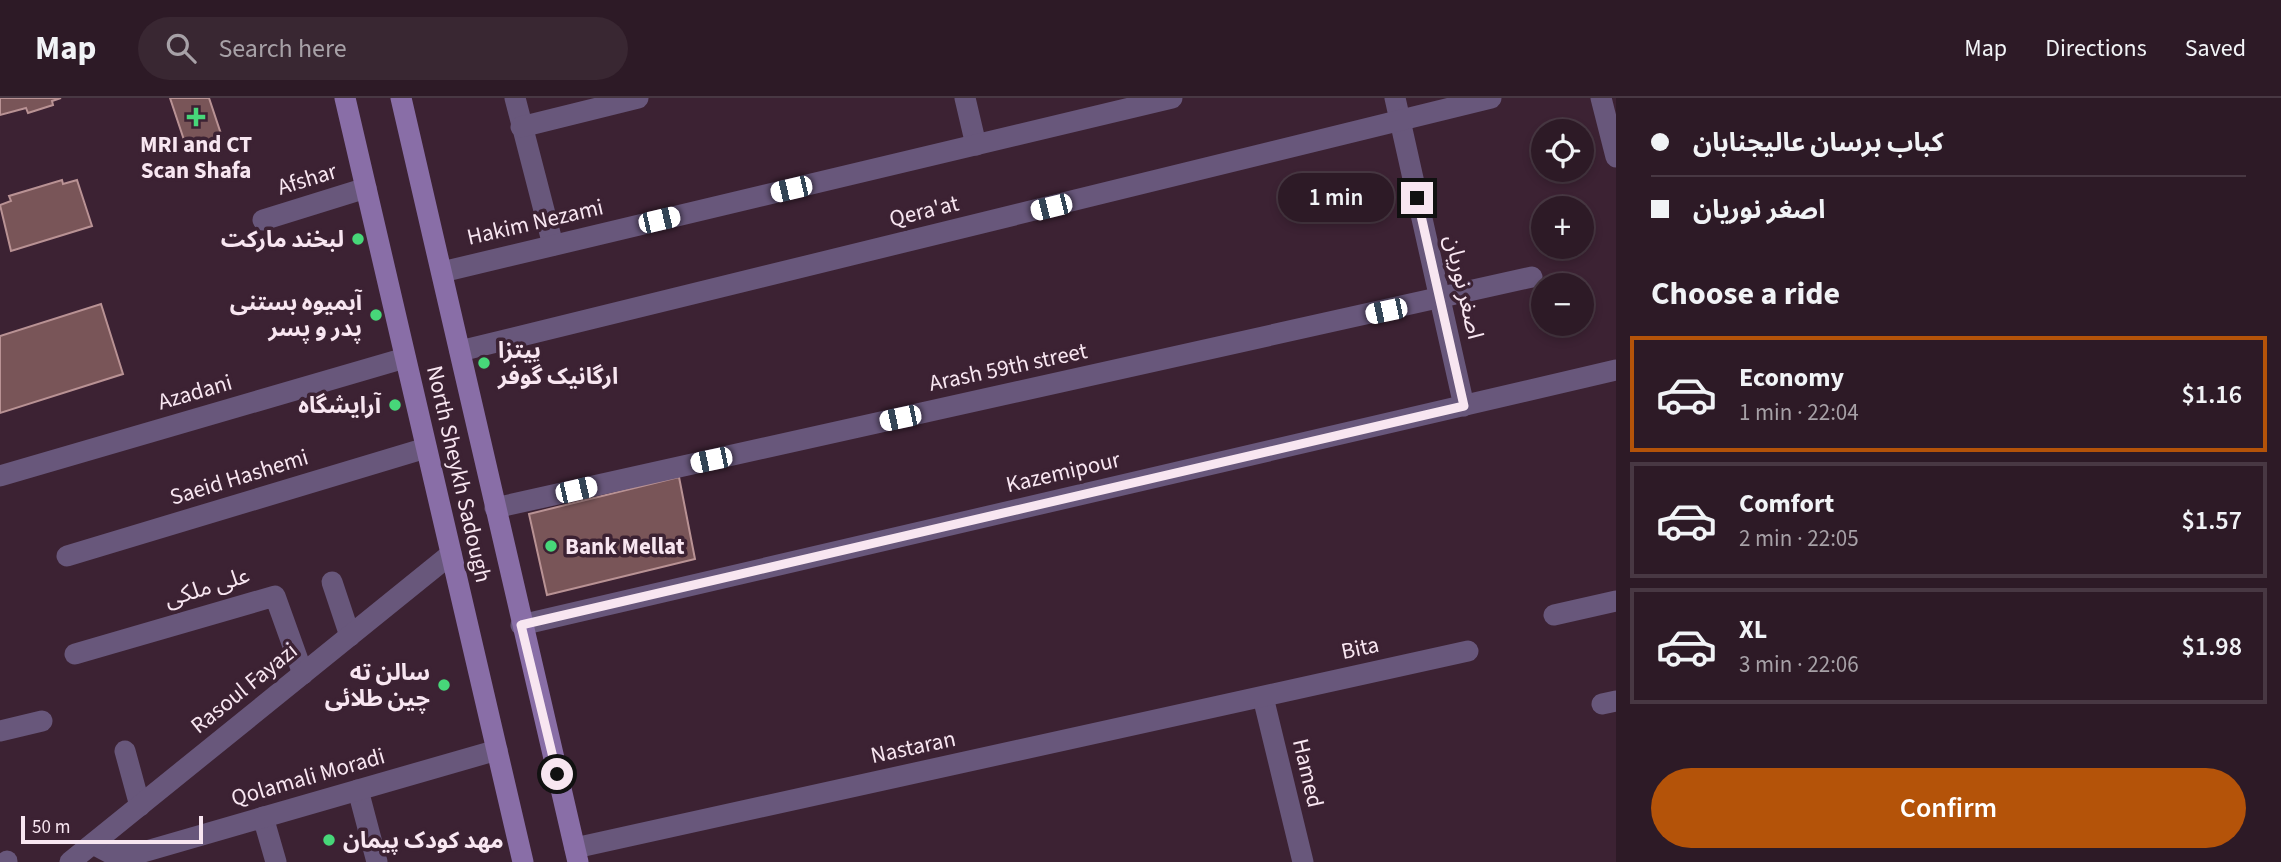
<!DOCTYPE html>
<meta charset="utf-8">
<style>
body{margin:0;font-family:"Source Sans 3","Noto Sans Arabic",sans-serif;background:#392732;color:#f1f3f6;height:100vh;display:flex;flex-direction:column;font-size:26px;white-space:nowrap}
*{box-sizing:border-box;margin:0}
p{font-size:23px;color:#a7a1a7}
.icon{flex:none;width:38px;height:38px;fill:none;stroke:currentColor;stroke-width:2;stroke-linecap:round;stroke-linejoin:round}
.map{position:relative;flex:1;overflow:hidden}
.details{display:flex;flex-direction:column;background:#2d1a26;width:665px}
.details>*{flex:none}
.guide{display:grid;align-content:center;height:154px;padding:0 35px;background:#2d1a26}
.controls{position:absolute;left:1531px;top:21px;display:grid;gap:14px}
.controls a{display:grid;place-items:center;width:63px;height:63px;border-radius:50%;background:#2d1a26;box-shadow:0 4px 10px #0003,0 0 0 2px #483843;font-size:35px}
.scale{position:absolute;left:21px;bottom:18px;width:182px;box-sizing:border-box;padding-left:7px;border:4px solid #f8e6f1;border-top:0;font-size:19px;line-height:24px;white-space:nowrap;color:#f8e6f1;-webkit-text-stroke:5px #3c2233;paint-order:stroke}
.end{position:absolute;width:32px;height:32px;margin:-16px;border:9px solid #f8e6f1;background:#111;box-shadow:0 0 0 4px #111}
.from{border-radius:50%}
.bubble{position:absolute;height:49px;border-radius:24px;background:#2d1a26;box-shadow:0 4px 10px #0003,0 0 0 2px #483843;font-size:23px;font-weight:600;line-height:49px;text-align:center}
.car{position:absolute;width:21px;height:42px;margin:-21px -10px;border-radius:9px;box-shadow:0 0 5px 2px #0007;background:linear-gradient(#fff 24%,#345 0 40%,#fff 0 76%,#345 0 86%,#fff 0)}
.guide b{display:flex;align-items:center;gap:24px;height:66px;font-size:26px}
.guide b+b{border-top:2px solid #483843}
.guide i{width:18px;height:18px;background:#f1f3f6}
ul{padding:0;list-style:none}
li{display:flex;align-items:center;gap:21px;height:116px;margin:0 14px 10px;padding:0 21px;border:4px solid #483843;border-radius:0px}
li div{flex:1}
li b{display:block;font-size:26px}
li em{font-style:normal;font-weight:600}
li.on{border-color:#b45309}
li>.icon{width:63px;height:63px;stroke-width:1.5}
h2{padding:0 35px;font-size:32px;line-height:84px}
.button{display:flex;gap:14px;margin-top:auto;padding:14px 35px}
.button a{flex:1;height:80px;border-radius:42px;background:#b45309;color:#fff;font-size:28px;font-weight:600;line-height:80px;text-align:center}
header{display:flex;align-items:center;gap:42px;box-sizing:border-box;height:98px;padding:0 35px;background:#2d1a26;border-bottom:2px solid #483843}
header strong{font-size:33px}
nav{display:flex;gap:38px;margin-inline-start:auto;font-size:24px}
.search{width:490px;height:63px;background:#392732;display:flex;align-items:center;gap:18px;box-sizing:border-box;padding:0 24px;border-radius:38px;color:#a7a1a7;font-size:26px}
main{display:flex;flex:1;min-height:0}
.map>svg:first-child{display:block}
</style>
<header>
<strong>Map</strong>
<div class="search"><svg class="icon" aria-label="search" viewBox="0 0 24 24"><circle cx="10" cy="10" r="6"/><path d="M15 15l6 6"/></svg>Search here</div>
<nav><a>Map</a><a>Directions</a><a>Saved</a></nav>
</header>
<main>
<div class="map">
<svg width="1616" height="764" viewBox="0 0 1616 764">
<rect width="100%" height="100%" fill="#3c2233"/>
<g fill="#795558" stroke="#b99294" stroke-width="2">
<polygon points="0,0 61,0 52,3 53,7 28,15 26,10 0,17"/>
<polygon points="170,0 209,0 222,39 187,51"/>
<polygon points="62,82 63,86 77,82 92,128 11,153 0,107 11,103 9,98"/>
<polygon points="101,206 123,276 0,315 0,238"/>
<polygon points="679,379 695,461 547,497 529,416"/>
</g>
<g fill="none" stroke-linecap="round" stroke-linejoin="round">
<g stroke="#68577b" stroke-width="21">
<polyline points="515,0 553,147"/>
<polyline points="965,0 976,47"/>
<polyline points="1395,0 1464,308"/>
<polyline points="1601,0 1616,59"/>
<polyline points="521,29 638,0"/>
<polyline points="263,122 366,90"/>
<polyline points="442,174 1172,0"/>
<polyline points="460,253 1491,0"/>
<polyline points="0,378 405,260"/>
<polyline points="495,410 1532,179"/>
<polyline points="67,458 426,350"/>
<polyline points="332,484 350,538"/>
<polyline points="1554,517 1616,503"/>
<polyline points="521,527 1616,272"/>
<polyline points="75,556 275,498 303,576"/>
<polyline points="1263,599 1303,764"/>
<polyline points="1602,606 1616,603"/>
<polyline points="0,633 42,623"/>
<polyline points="125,653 140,708"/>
<polyline points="358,692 377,764"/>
<polyline points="263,719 276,764"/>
<polyline points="93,746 110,755 136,756 497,652"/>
<polyline points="575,750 1468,553"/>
<polyline points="7,763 7,764"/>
<polyline points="70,764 451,456"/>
</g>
<g stroke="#896ea7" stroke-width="21">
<polyline points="345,0 523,764"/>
<polyline points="401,0 578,764"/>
</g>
</g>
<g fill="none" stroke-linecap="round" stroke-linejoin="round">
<polyline stroke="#f8e6f1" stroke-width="9" points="557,676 521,527 1464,308 1417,100"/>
</g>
<g fill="#47d779" stroke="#3c2233" stroke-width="2.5">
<path d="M192.5 8.5h7v7h7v7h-7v7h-7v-7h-7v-7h7z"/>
<circle cx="358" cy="141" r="7"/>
<circle cx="376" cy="217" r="7"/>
<circle cx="484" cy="265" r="7"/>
<circle cx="395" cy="307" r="7"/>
<circle cx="551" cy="448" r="7"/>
<circle cx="444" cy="587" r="7"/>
<circle cx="329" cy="742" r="7"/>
</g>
<g text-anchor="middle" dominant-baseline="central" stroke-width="7" stroke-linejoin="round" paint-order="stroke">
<g font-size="23" font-weight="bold" fill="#f8e6f1" stroke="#3c2233" text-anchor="end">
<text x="196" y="46" text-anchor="middle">MRI and CT<tspan x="196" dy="26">Scan Shafa</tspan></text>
<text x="344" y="141">لبخند مارکت</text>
<text x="362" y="204">آبمیوه بستنی<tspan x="362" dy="26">پدر و پسر</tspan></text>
<text x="498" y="252" text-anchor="start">پیتزا<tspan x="498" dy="26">ارگانیک گوفر</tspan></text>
<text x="381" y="307">آرایشگاه</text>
<text x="565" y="448" text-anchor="start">Bank Mellat</text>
<text x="430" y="574">سالن ته<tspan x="430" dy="26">چین طلائی</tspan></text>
<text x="343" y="742" text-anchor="start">مهد کودک پیمان</text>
</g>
<g font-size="23" fill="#f8e6f1" stroke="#3c2233">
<text transform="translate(307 81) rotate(-17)">Afshar</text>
<text transform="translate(924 113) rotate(-14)">Qera'at</text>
<text transform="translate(535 124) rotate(-13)">Hakim Nezami</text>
<text transform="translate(1464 189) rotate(77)">اصغر نوریان</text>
<text transform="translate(1008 269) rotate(-12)">Arash 59th street</text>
<text transform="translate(195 294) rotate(-16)">Azadani</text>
<text transform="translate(1063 374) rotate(-13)">Kazemipour</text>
<text transform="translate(459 376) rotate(77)">North Sheykh Sadough</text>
<text transform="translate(239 379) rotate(-17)">Saeid Hashemi</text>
<text transform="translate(207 489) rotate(-17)">علی ملکی</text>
<text transform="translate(1360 550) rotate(-12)">Bita</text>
<text transform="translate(244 590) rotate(-39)">Rasoul Fayazi</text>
<text transform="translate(913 649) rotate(-12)">Nastaran</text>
<text transform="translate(1308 675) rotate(77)">Hamed</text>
<text transform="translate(308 679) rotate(-16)">Qolamali Moradi</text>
</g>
</g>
</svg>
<div class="controls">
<a><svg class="icon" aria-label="locate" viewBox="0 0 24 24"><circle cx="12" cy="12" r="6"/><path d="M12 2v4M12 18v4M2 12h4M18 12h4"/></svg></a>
<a>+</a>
<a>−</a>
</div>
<div class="scale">50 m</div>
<i class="end from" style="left:557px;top:676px"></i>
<i class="end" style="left:1417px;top:100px"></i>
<div class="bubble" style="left:1278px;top:75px;width:116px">1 min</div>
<i class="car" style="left:791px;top:91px;rotate:257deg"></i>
<i class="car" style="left:1051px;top:109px;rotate:256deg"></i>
<i class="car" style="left:659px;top:122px;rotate:77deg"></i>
<i class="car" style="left:1386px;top:213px;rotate:258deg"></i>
<i class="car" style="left:900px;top:320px;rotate:258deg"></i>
<i class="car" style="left:711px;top:362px;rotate:258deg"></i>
<i class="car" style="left:576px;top:392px;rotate:77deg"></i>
</div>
<section class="details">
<div class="guide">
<b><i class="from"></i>کباب برسان عالیجنابان</b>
<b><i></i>اصغر نوریان</b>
</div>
<h2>Choose a ride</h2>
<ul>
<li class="on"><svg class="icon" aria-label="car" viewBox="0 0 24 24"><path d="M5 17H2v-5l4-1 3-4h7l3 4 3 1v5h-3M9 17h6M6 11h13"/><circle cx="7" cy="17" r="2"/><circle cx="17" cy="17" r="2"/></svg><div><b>Economy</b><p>1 min · 22:04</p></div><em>$1.16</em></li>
<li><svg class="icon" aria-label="car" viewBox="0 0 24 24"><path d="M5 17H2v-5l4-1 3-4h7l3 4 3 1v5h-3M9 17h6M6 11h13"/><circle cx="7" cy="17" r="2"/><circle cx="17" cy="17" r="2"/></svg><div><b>Comfort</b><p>2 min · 22:05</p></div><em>$1.57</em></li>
<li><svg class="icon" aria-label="car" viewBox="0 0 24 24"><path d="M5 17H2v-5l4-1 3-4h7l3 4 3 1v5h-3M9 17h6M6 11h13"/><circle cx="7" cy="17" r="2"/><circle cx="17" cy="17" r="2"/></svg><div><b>XL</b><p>3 min · 22:06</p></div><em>$1.98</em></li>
</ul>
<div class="button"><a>Confirm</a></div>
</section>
</main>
